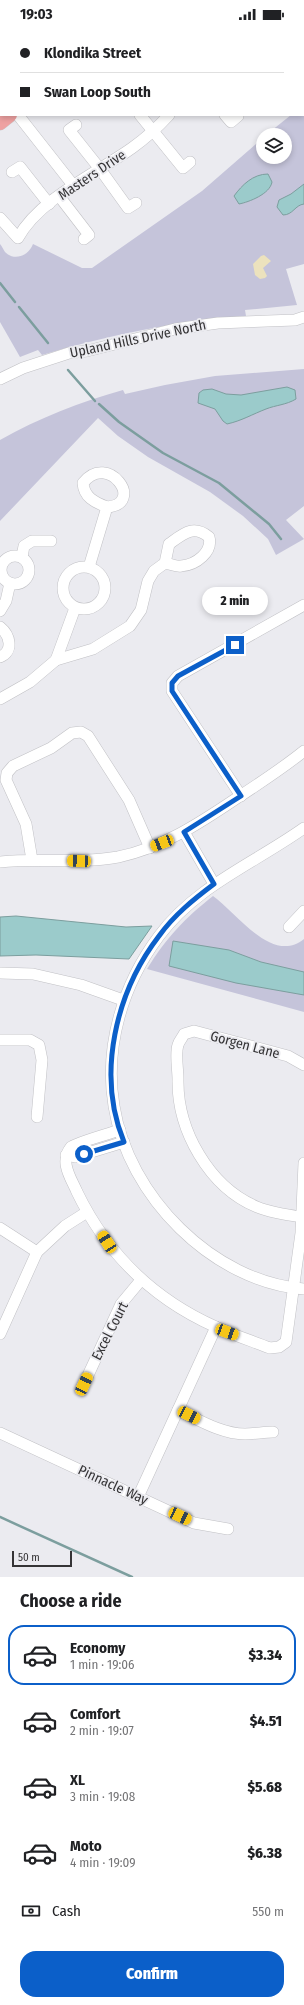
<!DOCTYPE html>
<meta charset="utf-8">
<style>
body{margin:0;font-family:"Fira Sans Condensed",sans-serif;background:#f2f2f2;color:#202124;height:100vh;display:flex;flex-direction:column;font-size:15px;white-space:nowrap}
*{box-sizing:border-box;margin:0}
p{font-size:13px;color:#757577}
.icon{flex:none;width:22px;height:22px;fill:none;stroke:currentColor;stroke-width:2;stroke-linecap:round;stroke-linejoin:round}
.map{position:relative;height:1549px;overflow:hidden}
.sheet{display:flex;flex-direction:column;background:#fff;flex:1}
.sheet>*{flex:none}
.banner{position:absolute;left:0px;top:0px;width:304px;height:88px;box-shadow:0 2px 6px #0003;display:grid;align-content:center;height:88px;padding:0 20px;background:#fff}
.fabs{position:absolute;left:256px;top:100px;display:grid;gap:8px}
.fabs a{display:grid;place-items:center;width:36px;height:36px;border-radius:50%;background:#fff;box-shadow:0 2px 6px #0003;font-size:20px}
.scale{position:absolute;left:12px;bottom:10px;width:60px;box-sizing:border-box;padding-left:4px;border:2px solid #353436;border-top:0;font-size:11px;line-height:14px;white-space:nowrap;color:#353436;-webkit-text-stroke:3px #ebebf0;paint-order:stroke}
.end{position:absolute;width:18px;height:18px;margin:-9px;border:5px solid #0b5fc9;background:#fff;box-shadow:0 0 0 2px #fff}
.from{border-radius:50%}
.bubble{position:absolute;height:28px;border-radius:14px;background:#fff;box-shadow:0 2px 6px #0003;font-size:13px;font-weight:800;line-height:28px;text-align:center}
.car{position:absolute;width:12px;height:24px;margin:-12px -6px;border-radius:5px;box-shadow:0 0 3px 1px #0007;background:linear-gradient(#f5c518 24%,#345 0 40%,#f5c518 0 76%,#345 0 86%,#f5c518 0)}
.banner b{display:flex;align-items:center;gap:14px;height:38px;font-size:15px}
.banner b+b{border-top:1px solid #e0e0e0}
.banner i{width:10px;height:10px;background:#202124}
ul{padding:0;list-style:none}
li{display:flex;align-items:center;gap:12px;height:60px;margin:0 8px 6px;padding:0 12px;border:2px solid transparent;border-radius:16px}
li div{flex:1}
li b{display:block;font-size:15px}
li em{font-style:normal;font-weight:800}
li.current{border-color:#0b5fc9}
li>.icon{width:36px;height:36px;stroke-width:1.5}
h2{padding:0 20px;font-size:18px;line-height:48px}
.pay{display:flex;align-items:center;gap:10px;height:44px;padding:0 20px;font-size:15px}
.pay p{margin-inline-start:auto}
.cta{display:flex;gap:8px;margin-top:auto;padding:8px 20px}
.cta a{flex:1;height:46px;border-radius:16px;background:#0b5fc9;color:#fff;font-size:16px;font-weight:800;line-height:46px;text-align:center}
.status{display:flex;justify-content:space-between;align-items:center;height:28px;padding:0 20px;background:#fff;direction:ltr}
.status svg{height:11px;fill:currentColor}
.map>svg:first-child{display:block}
</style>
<div class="status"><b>19:03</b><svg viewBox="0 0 49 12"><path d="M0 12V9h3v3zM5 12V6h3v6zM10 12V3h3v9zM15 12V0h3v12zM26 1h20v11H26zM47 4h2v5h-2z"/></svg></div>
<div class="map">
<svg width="304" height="1549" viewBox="0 0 304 1549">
<rect width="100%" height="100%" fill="#ebebf0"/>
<g fill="#c5c4da">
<path d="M304,76V236L286,241L297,277L245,282L246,288C177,293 108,307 42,327L38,322L20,329L0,294V216C2,218 3,221 5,224C15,234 29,227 33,216L82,240H92L202,163L263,110V129H285V107H266L291,87H303Z"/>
<path d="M304,341V478L286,492L304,511L276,527L268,511L243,488L210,464L148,429L118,408L98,390L0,493V412C39,390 80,374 123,362L125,366L165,357L215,348Z"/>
<path d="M213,868C236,884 272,937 304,911V984L147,941C167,909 184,891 213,868Z"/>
</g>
<polygon fill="#ece2bd" points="264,227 271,233 263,240 267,248 265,250 260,251 255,247 253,236 261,228"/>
<g fill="#9bcbcb" stroke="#7c9e9e">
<path d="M268,146L272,154C270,166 249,174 239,176L234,168C242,157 253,146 268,146Z"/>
<path d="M304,156V176C295,177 293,187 283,187L277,179L279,172L291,166Z"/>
<path d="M287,359L295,362L296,371C286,377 276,377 266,381C253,386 241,393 227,396L223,393L215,381L198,375L199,365L203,362L212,361L226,366L241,367Z"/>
<polygon points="16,888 126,899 152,898 129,931 36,927 0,928 0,889"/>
<polygon points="173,913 229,922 261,934 304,944 304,967 236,955 169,938"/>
</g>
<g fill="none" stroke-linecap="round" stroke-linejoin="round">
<g stroke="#7c9e9e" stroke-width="2.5">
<polyline points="0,255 15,274"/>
<polyline points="19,279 48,315"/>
<polyline points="68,342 95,373"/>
<polyline points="99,376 119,394 163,425 219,455 269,496 281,511"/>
<polyline points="0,1489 132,1549"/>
</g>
<g stroke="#c1c1c5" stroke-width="12">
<g id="minor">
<polyline points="81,1 83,0"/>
<polyline points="277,1 279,0"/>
<polyline points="0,61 1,61"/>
<polyline points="18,87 73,157"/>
<polyline points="140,87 183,140 190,134"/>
<polyline points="225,87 231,94 238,88"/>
<polyline points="76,97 69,102 100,141 128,180 136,175"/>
<polyline points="12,144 20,139 49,176"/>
<polyline points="59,168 89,207 84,211"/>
<path d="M0,190L18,210C39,171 97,145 132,120C146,110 158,99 169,87"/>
<polyline points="0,351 23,340 69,325 87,323 175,301 218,295 295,292 304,289"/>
<circle cx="15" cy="542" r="14"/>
<polyline points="22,529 24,518 32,513 51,513"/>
<circle cx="84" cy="560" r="21"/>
<path d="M89,539L107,479C146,476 108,423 83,455C84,469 94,474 107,479"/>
<polyline points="0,583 6,573 10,555"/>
<path d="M0,599C10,607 14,623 0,629"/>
<polyline points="56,632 75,580"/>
<path d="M0,671L30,654L56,632L93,621L130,598L141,582L148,553L154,543L165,535C170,536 176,539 181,538C196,537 213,524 209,509C193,496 183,506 169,516L165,535"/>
<polyline points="241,768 172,663 172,655 178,648 304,577"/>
<path d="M304,800C255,835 196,858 159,908C123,956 104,1018 114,1078C128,1168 213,1254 304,1261"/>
<polyline points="184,804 214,856"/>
<polyline points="32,832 26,796 6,752 7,745 13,738 51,720 72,705 81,704 88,708 129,772 150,820"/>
<path d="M0,834C39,830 79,836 118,829C162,820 200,795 237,770C260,755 283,740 304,723"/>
<polyline points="289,899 304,883"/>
<polyline points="0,945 33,946 81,957 123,972"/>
<polyline points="0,1012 30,1012 39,1017 42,1032 37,1089"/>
<path d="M120,1102C111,1105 75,1115 71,1119C59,1134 71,1150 77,1164C107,1226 153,1271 216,1299C233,1307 252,1313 270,1320L279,1319L286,1314L301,1205L304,1135"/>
<polyline points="66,1127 75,1129 124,1114"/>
<path d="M302,1189C287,1187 272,1185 257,1179C209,1159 177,1102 178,1051C178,1041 175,1026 178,1017C179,1013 183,1009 184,1006L194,1003L288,1028L304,1037"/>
<polyline points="0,1200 37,1224"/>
<polyline points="0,1306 37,1224 65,1198 87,1184"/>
<polyline points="84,1356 121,1276 141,1252"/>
<path d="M178,1382C199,1392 222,1406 245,1406C255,1406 264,1404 273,1404"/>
<polyline points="0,1405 194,1495 228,1501"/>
<polyline points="138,1469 216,1299"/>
</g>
</g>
<g stroke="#cacacb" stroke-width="15">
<g id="major">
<polyline points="122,1 123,0"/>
<polyline points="0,95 10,87"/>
</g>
</g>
<use href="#minor" stroke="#fff" stroke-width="11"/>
<use href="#major" stroke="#eea1a1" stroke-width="14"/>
</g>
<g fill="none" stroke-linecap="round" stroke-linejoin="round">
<path stroke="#0b5fc9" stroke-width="5" d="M84,1126L124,1114C96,1046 116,964 159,908C174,887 194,871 214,856L184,804L241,768L172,663V655L178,648L235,617"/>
</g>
<g text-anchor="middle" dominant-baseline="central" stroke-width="3.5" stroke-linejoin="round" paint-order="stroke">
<g font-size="14" fill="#353436" stroke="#ebebf0">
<text transform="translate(92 147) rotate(-34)">Masters Drive</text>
<text transform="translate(138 311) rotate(-12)">Upland Hills Drive North</text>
<text transform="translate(245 1017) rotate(15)">Gorgen Lane</text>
<text transform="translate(110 1303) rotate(-63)">Excel Court</text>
<text transform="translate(113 1457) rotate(25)">Pinnacle Way</text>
</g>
</g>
</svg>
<div class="fabs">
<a><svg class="icon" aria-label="layers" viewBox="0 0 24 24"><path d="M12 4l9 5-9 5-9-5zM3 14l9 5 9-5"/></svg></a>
</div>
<div class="scale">50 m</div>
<i class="end from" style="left:84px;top:1126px"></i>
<i class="end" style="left:235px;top:617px"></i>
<div class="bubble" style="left:202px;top:559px;width:66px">2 min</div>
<i class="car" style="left:162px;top:815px;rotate:249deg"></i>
<i class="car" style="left:79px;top:833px;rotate:272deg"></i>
<i class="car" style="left:107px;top:1214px;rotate:327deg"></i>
<i class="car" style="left:227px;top:1304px;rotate:110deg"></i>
<i class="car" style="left:84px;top:1356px;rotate:25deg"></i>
<i class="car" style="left:189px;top:1387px;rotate:117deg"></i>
<i class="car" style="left:180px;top:1488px;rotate:115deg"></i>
<div class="banner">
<b><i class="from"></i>Klondika Street</b>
<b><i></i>Swan Loop South</b>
</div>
</div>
<section class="sheet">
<h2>Choose a ride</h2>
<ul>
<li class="current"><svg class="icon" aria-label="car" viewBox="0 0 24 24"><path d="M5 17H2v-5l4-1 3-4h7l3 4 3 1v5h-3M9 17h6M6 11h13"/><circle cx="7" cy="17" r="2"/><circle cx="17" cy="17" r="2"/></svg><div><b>Economy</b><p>1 min · 19:06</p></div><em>$3.34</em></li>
<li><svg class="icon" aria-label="car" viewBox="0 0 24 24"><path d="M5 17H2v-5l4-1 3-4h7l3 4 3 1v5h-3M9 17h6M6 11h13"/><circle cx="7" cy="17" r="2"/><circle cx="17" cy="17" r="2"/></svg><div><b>Comfort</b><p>2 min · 19:07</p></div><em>$4.51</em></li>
<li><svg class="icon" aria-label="car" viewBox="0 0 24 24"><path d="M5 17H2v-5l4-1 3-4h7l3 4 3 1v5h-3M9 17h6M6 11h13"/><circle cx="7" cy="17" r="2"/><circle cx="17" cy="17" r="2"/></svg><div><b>XL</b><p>3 min · 19:08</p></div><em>$5.68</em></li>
<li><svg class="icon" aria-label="car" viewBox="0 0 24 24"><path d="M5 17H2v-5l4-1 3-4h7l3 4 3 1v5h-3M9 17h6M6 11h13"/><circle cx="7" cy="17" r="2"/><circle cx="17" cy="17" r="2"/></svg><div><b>Moto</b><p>4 min · 19:09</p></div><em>$6.38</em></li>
</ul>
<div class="pay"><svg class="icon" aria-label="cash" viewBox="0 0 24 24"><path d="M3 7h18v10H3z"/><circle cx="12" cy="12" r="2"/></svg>Cash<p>550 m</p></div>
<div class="cta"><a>Confirm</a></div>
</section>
